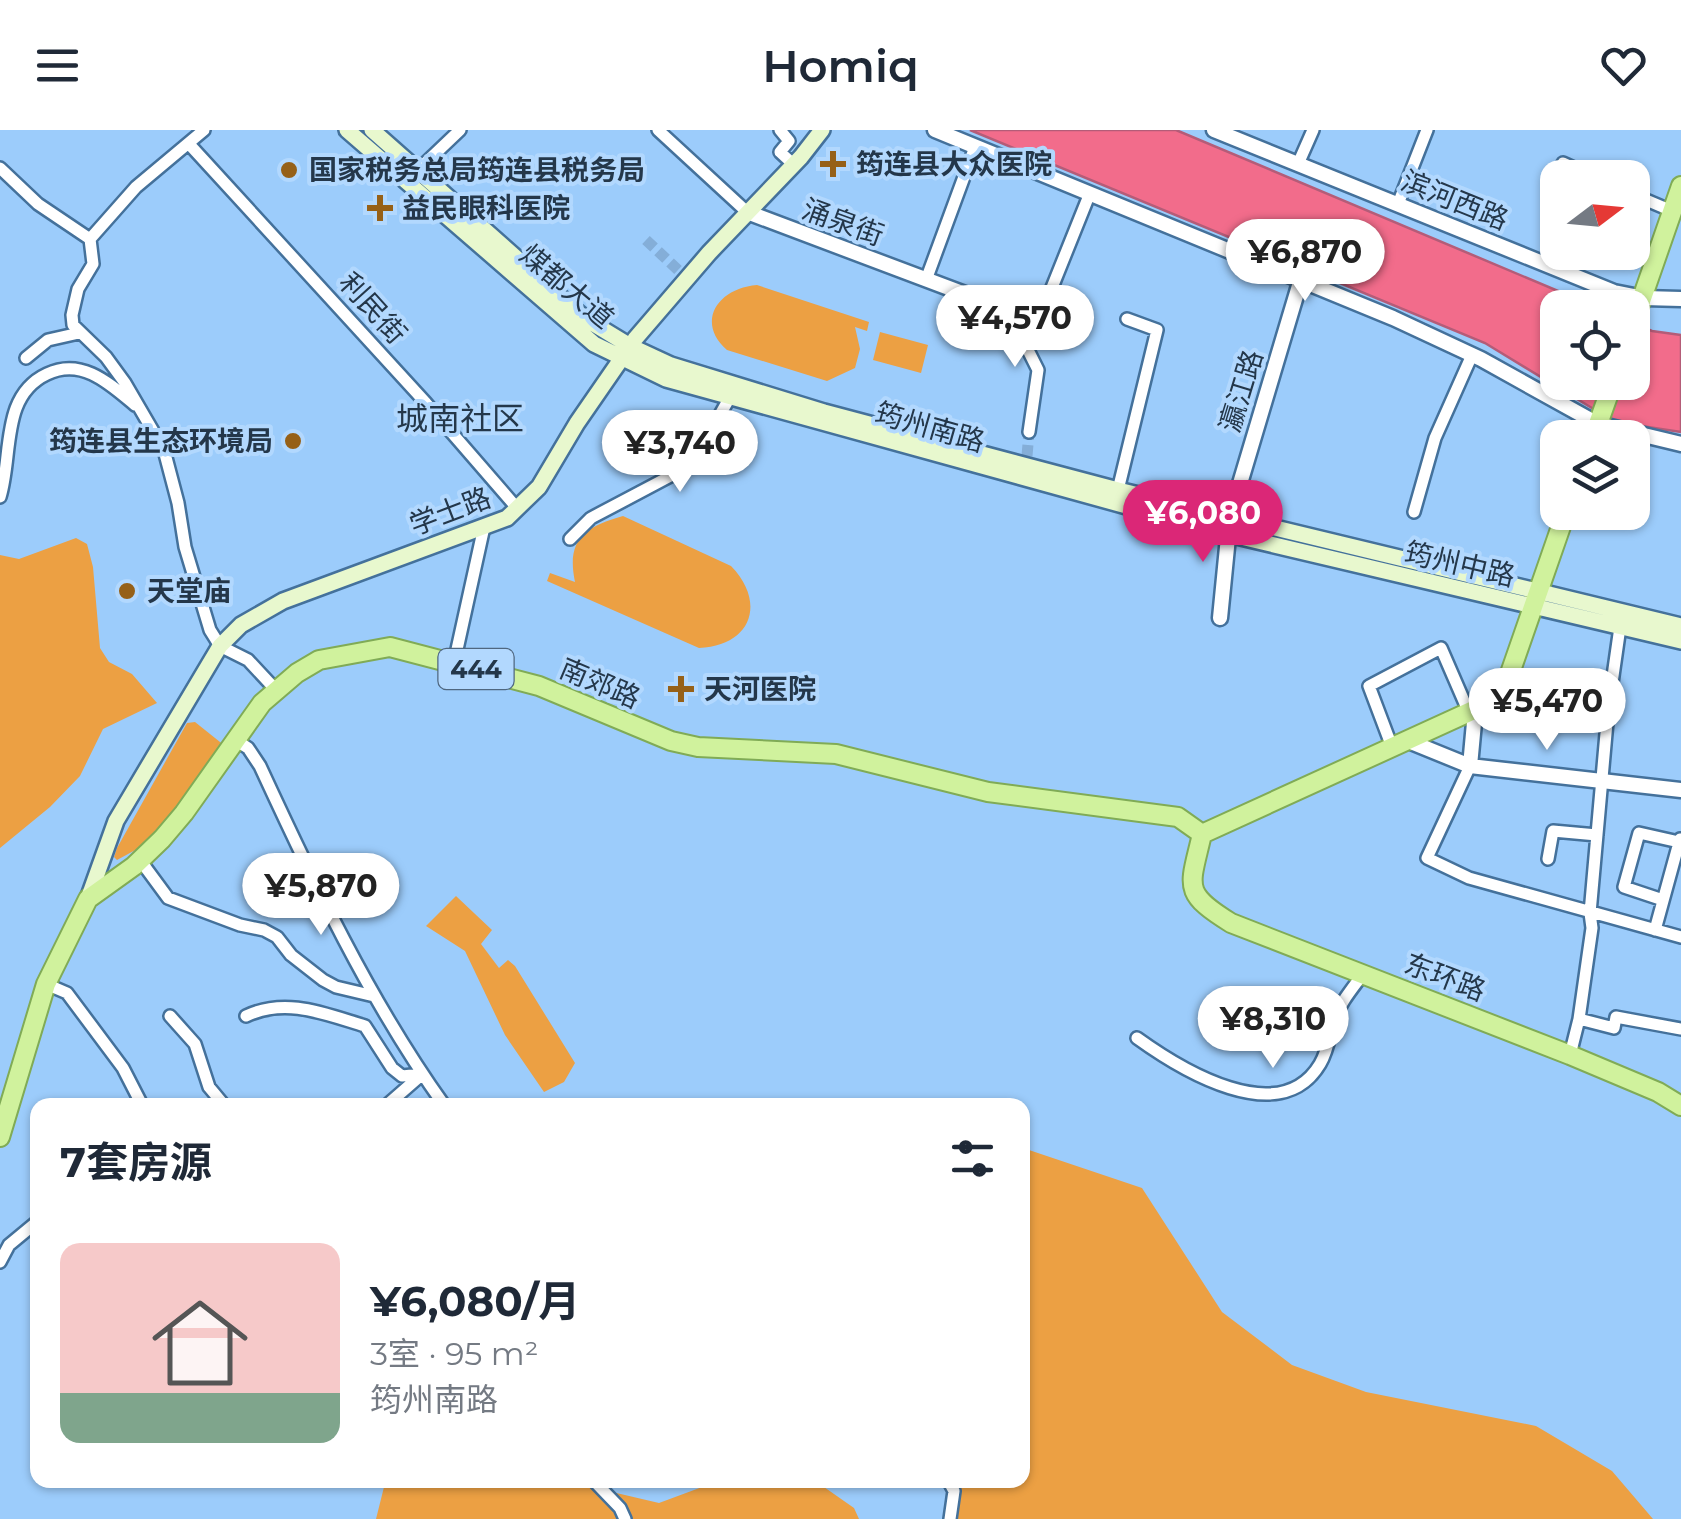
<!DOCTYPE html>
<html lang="zh">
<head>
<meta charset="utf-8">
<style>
	:root { --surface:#fff; --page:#f2f2f3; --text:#1f2937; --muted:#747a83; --line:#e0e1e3; --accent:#db2777 }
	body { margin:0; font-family:Montserrat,"Noto Sans SC",sans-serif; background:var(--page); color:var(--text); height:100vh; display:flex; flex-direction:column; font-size:38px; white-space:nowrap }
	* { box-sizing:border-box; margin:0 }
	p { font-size:32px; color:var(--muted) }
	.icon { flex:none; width:55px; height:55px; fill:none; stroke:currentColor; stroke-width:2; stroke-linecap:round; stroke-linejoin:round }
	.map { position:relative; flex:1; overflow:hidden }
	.sheet { position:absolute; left:30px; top:968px; width:1000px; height:390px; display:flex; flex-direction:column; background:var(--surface); border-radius:20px; box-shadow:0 2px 8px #0004 }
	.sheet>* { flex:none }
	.needle { width:65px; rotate:74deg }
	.buttons { position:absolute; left:1540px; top:30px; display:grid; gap:20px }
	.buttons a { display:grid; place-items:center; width:110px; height:110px; border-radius:20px; background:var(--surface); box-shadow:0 2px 8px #0004; font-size:50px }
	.price { position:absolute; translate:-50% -85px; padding:0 22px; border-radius:35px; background:#fff; color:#222; font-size:32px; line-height:65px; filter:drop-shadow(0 2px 5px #0008) }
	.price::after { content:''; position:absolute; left:50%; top:60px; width:30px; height:22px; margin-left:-15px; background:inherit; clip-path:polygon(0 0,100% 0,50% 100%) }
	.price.selected { background:var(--accent); color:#fff }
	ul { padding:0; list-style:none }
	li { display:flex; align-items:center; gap:30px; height:250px; padding:0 30px }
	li+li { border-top:2px solid var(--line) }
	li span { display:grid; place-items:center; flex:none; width:280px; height:200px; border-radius:20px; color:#555 }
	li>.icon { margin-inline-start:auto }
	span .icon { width:120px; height:120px; fill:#fffc; stroke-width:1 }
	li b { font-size:42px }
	h2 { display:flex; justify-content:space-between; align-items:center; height:120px; padding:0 30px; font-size:42px }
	header { display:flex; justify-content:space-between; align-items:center; height:130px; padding:0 30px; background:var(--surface); font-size:45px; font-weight:600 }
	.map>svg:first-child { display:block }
</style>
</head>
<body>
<header><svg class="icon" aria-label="menu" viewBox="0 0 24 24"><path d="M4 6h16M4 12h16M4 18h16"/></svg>Homiq<svg class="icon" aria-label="heart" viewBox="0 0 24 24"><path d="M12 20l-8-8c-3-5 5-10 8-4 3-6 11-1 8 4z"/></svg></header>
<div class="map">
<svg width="1681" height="1389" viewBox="0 0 1681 1389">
	<rect width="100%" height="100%" fill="#9cccfb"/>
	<path fill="#eca043" d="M757 155 869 192 867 201 855 197 860 219 855 238 827 251 727 220C695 192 718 158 757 155Z
		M880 202 928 215 921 243 873 230Z
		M623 386 731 436C767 473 751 516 699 518L547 451 550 443 575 452C566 409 585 397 623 386Z
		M76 408 87 414 93 437 100 518 109 532 132 544 157 573 103 599 80 646 50 677 0 718V425L19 429Z
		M195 592 225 616 152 711 117 730 114 727 117 718 187 593Z
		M456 766 492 800 481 814 499 838 508 830 515 836 575 933 564 952 544 962 505 905 465 821 426 796Z
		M1023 1018 1142 1058 1222 1182 1292 1235 1366 1262 1536 1296 1612 1341 1653 1389H948L956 1350H1022Z
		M398 1350H561L659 1373 721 1350H814L854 1378 859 1389H376L384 1357Z"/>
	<path fill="#f26c8b" stroke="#b45c78" stroke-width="2.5" d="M970 0H1176L1596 177 1558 178V252H1632L1633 193 1652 201 1681 205V302L1615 292 1485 213Z"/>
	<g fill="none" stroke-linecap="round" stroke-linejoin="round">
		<path stroke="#84aed8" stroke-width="11" stroke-dasharray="11 5.5" stroke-linecap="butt" d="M646 110 678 140
			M1567 134 1572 122
			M1027 326 1029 302"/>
		<g stroke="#44719b" stroke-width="16">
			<path id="minor" d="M658 0 747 82
				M780 0 789 11 780 22 793 34
				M189 14 426 273 517 378
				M1563 33 1596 48
				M1298 34 1313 0
				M0 38 38 74 90 109
				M418 40 460 0
				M1632 64 1672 81
				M1398 74 1427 0
				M90 109 93 134 78 159 72 185 73 195 106 227 125 253 164 320 178 373 185 417 210 500 220 516 248 530 276 560
				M90 109 136 57 204 0
				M926 150 975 17
				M26 228 48 210 79 203
				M1029 302 1038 240 1026 216 1034 190 1043 180 1090 63
				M1118 360 1157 200 1127 189
				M0 367C13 325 0 266 47 244 82 227 110 254 135 275
				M1414 382 1435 308 1472 225
				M570 409 591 388 678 342 703 315 730 267
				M454 533 484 397
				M234 609 248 618 260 636C314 753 369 870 444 975
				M1392 617 1369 556 1441 518 1467 578 1474 582
				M1470 636 1427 728 1469 748 1681 807
				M1548 729 1553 701 1597 705
				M140 730 168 768 240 795 264 800 277 807 291 825 323 850 336 857 374 866
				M1663 770 1624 757 1639 703 1679 712
				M1655 800 1680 709
				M46 854 67 863 123 938 142 975
				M170 886 195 914 209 957 224 975
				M246 886C286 867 325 884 365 896L392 938 402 946 422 944
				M1579 889 1614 898 1616 887 1681 899
				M1137 908C1180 939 1280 1001 1320 934 1328 921 1330 904 1334 890 1340 873 1352 859 1363 844
				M1570 925 1579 889 1592 798 1590 783 1608 581 1620 497
				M387 975 419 947
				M0 1132 9 1115 38 1091
				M593 1350 620 1378 625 1389
				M948 1350 954 1361 950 1389"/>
		</g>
		<g stroke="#44719b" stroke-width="19">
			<path id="tertiary" d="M935 0 1393 188 1481 229 1598 294 1681 314
				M1214 0 1614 162 1644 168 1681 169
				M747 82 1034 190
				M1220 488 1230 387 1301 149
				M1406 610 1470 636 1681 660
				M1470 636 1475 582"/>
		</g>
		<g stroke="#44719b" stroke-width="20">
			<path id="secondary" d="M347 0 594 214 666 249 1228 404 1681 511
				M372 0 584 188 630 216 671 235 824 282 1118 360 1681 496
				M88 769 116 691 220 516 241 495 283 471 507 388 539 357 577 293 635 209 709 123 801 27 822 0"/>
		</g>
		<g stroke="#80ab56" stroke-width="22">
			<path id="primary" d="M1632 197 1681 56
				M1593 308 1613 252
				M1202 704C1190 757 1181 762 1231 793L1570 925 1658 962 1681 976
				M1202 704 1489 573 1508 549 1566 382
				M0 1007 46 854 88 769 134 736 162 709 184 683 262 573 297 543 319 530 390 517 539 556 671 611 698 617 836 624 988 662 1178 687 1202 704"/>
		</g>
		<use href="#minor" stroke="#fff" stroke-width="11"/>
		<use href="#tertiary" stroke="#fff" stroke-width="14"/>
		<use href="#secondary" stroke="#e8f8ce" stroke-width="15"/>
		<use href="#primary" stroke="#d0f29d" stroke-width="18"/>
	</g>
	<g fill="#966017" stroke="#b2d8fe" stroke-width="4">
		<path d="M828 19h10v10h10v10h-10v10h-10v-10h-10v-10h10z"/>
		<circle cx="289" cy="40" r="10"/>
		<path d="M375 63h10v10h10v10h-10v10h-10v-10h-10v-10h10z"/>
		<circle cx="293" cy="311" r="10"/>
		<circle cx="127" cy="461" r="10"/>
		<path d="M676 544h10v10h10v10h-10v10h-10v-10h-10v-10h10z"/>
	</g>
	<g text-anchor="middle" stroke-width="8" stroke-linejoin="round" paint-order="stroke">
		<rect fill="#b2d8fe" stroke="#4f6780" stroke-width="2.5" x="438.5" y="519" width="75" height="40" rx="8"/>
		<g font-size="25" font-weight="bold" fill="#24374a">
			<text x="476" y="548">444</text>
		</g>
		<g font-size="28" font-weight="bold" fill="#24374a" stroke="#b2d8fe" text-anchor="start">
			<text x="856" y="44">筠连县大众医院</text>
			<text x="309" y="50">国家税务总局筠连县税务局</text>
			<text x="402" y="88">益民眼科医院</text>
			<text x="273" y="321" text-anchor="end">筠连县生态环境局</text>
			<text x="147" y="471">天堂庙</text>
			<text x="704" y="569">天河医院</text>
		</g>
		<g font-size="28" fill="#24374a" stroke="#b2d8fe">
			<text transform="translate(1455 70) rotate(22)" y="10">滨河西路</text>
			<text transform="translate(843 92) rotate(20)" y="10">涌泉街</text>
			<text transform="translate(567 156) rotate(40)" y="10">煤都大道</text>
			<text transform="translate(373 178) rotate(48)" y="10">利民街</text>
			<text transform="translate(1241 261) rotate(-73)" y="10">瀛江路</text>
			<text transform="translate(930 297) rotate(16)" y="10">筠州南路</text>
			<text transform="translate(450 381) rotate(-21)" y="10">学士路</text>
			<text transform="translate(1460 434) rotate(13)" y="10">筠州中路</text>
			<text transform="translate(600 553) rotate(23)" y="10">南郊路</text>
			<text transform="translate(1445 847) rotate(21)" y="10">东环路</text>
		</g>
		<g font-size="32" fill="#24374a" stroke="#b2d8fe">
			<text x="460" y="300">城南社区</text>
		</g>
	</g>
</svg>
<div class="buttons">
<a><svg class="needle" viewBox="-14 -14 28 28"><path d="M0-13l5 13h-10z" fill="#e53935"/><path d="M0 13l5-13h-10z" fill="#747a83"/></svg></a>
<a><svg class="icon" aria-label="locate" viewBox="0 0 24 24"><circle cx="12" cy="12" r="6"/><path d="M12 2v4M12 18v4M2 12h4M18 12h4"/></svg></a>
<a><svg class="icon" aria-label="layers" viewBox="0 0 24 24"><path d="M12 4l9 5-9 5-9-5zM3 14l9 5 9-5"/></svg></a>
</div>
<b class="price" style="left:1305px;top:174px">¥6,870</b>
<b class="price" style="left:1015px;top:240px">¥4,570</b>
<b class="price" style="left:680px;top:365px">¥3,740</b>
<b class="price selected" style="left:1203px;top:435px">¥6,080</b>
<b class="price" style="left:1547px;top:623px">¥5,470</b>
<b class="price" style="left:321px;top:808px">¥5,870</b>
<b class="price" style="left:1273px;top:941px">¥8,310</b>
<section class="sheet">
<h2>7套房源<svg class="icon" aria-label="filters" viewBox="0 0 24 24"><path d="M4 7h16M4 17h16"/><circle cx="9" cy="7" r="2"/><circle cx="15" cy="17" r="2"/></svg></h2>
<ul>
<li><span style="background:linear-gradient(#f6c9c9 75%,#7fa58c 0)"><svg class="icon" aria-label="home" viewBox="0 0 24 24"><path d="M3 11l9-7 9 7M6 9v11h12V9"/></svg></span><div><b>¥6,080/月</b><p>3室 · 95 m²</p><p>筠州南路</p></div></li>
</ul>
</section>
</div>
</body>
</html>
